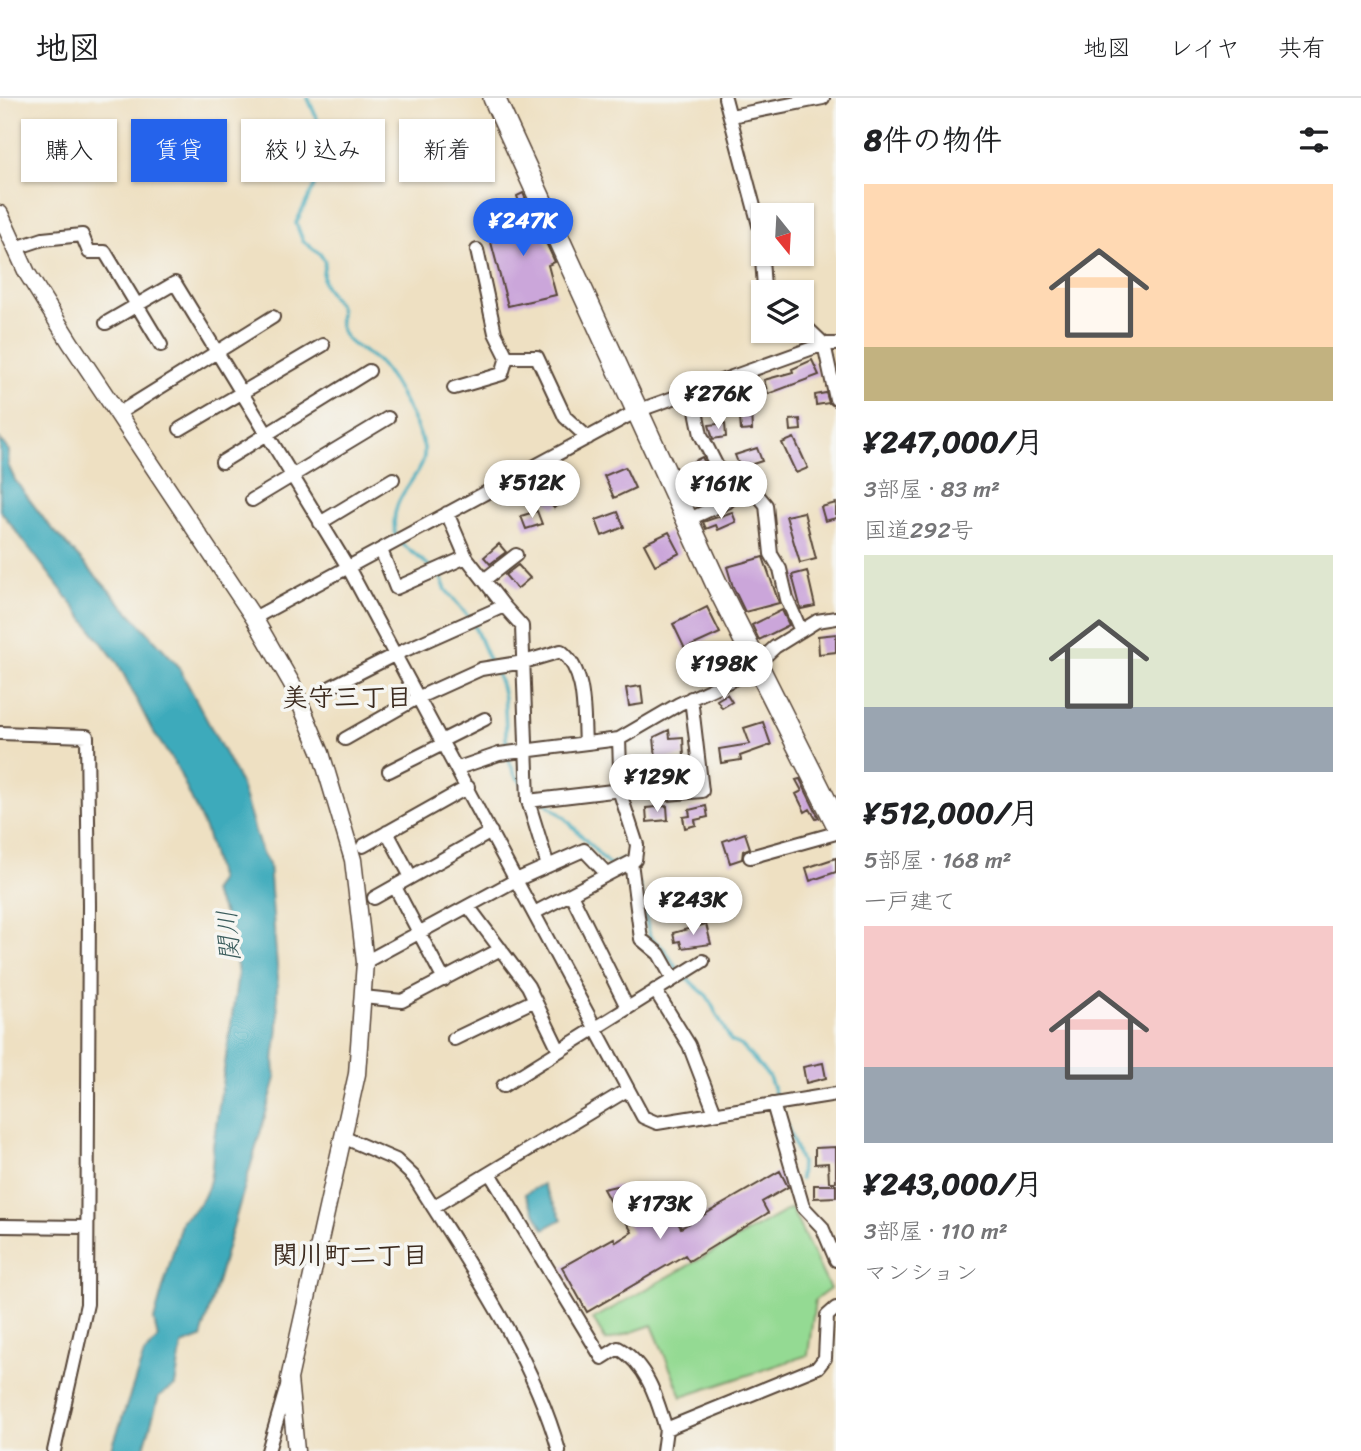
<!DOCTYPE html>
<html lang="ja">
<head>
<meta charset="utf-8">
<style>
	:root { --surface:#fff; --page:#f2f2f2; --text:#202124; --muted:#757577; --line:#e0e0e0; --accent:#2563eb }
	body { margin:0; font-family:Sriracha,"Klee One",sans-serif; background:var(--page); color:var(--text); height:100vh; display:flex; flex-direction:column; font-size:26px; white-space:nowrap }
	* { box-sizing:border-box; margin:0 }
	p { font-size:23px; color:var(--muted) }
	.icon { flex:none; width:38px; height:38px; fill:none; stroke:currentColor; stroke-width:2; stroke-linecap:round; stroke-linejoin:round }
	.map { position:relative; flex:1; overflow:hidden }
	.drawer { display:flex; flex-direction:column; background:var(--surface); width:525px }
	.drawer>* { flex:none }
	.top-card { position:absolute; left:21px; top:21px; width:665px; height:63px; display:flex; gap:14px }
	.needle { width:46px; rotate:162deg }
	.controls { position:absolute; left:751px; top:105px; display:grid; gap:14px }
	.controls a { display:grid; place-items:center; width:63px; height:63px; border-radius:0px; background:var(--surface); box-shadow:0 2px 5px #0004; font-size:35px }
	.price { position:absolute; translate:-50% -60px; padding:0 16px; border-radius:24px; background:#fff; color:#222; font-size:23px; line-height:46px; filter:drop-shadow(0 2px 4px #0008) }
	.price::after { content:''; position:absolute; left:50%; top:42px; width:21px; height:16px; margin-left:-10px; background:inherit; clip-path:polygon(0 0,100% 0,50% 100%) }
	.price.active { background:var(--accent); color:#fff }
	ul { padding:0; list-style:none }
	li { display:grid; align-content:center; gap:14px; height:371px; padding:0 28px }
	li span { display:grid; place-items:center; height:217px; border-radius:0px; color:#555 }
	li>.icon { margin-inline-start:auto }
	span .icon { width:126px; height:126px; fill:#fffc; stroke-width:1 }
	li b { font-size:30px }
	h2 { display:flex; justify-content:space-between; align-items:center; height:84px; padding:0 28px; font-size:30px }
	.pill { padding:0 24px; border-radius:0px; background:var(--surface); box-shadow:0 2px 5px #0004; font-size:24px; line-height:63px }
	.pill.active { background:var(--accent); color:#fff }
	header { display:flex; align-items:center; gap:42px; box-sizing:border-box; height:98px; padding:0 35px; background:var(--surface); border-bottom:2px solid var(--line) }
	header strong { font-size:33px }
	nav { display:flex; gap:38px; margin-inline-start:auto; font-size:24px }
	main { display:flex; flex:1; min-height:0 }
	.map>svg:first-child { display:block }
</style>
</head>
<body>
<header>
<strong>地図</strong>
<nav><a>地図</a><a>レイヤ</a><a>共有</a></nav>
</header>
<main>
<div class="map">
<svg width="836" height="1353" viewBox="0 0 836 1353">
	<rect width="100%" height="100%" fill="#f6f6f2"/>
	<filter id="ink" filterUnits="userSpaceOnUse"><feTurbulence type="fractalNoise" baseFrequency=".0143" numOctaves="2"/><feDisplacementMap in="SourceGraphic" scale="14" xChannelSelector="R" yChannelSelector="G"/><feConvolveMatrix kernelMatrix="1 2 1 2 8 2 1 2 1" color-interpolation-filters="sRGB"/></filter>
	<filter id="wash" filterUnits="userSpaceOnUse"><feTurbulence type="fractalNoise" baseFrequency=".00686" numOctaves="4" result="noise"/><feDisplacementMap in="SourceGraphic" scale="28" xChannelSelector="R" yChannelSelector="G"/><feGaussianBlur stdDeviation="1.57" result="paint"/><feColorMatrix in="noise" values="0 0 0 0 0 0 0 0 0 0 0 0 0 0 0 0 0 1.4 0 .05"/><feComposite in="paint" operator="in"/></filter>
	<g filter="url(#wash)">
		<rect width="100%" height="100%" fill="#eee0c2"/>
		<path fill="#94da93" stroke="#688258" stroke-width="2" d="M791 1110 830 1191 815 1202 808 1257 682 1299 652 1227 606 1243 593 1221Z"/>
		<path fill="#3caabb" stroke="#3c6a6c" stroke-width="2" d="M0 341 9 353 8 367 15 382 47 425 177 566 240 684 261 753 269 766 278 881C275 897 279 910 278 925 278 945 271 960 276 980L201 1240 182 1247 175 1288 159 1298 143 1353H111L144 1256 158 1241 154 1222 182 1122C209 1104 213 1080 213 1048L238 877 232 830 212 794 219 782 206 733 177 669 152 632 119 567 0 412Z
			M543 1086 562 1121 544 1131 525 1096Z"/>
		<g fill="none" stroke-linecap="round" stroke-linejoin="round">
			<path stroke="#3caabb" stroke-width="3.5" d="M308 0 331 54 296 125 303 143 320 156 325 164C319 188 327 191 340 209 340 218 338 227 343 235 349 248 370 255 380 266 395 283 416 324 423 346 433 376 384 393 396 439
				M401 445 433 471
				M439 475 446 492 472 523 490 565
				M494 571C509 595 504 625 507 652
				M508 660 515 677 523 686
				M545 704 564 719 609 767 624 762
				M639 786 650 839 664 851 679 874
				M685 879 707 898 731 943 742 948 769 979 801 1065 800 1081"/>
		</g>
		<g id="blocks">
			<path fill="#cba6da" d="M523 95 555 164 548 167 556 197 508 208 488 133 514 126 512 117 518 116 515 110 520 107 517 98Z
				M812 262 819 277 768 296 764 282 793 274 792 271Z
				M722 294 723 304 706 306V298Z
				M750 294 752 332 741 333 738 295Z
				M826 295 829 305 816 307 815 297Z
				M800 321 801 332 791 333 790 322Z
				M725 325 726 339 713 341 709 327Z
				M794 340 808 370 796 375 782 345Z
				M757 350 762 363 740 370 735 357Z
				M702 359 722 397 697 408 695 403 704 400 690 365Z
				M625 369 635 390 614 400 604 378Z
				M558 381 571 395 554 410 542 396Z
				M836 405V420L825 423 821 409Z
				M537 413 542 426 526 431 521 418Z
				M618 414 624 429 602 438 596 422Z
				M732 414 736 424 718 432 716 427 706 431 703 424Z
				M804 414 816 461 800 465 786 418Z
				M669 434 680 455 655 467 644 446Z
				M499 446 506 454 490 466 484 459Z
				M763 459 779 505 745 514 733 489 727 469Z
				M518 467 530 480 517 491 505 477Z
				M807 473 815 508 801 511 792 477Z
				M707 509 720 535 685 551 673 526Z
				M782 512 789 527 759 542 752 527Z
				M836 536V554L819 556 818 538Z
				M641 588 643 606 629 608 626 590Z
				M727 596 732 604 722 610 717 602Z
				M763 624 771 647 740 658 741 662 721 665 719 651 750 646 744 630Z
				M669 632 670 640 683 639 684 658 656 661 654 639Z
				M690 665 692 684 682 685 680 667Z
				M656 679 661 689 643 697 639 687Z
				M800 681 819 720 816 721 810 711 805 714 796 696 802 693 796 682Z
				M667 708 668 722 647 724 646 710Z
				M706 708 708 719 695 722 696 727 685 730 683 719 690 718 689 712Z
				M745 735 750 750 743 753 742 761 730 765 723 743Z
				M836 760V774L810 783 806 770Z
				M706 826 711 846 682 850 680 843 675 844 673 835Z
				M823 965 826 980 806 985 803 969Z
				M836 1049V1084H829L828 1065 815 1066V1050Z
				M780 1073 788 1089 762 1104 768 1115 689 1163 685 1157 587 1214 562 1169 614 1140 616 1144 632 1134 622 1117 618 1119 603 1091 616 1088 629 1092 646 1116 678 1125 681 1130Z
				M814 1087H836V1099L814 1100Z"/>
		</g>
	</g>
	<g filter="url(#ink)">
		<use href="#blocks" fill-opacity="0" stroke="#564537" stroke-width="2"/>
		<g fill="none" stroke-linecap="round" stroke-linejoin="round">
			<g stroke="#564537" stroke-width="16">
				<path id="minor" d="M725 0 760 131 764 190 768 194
					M731 18 823 0
					M16 150 43 141 82 137 89 154H105L161 247
					M477 152 495 235 507 259H537L565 319 588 340
					M106 225 175 185 349 471 643 1019 657 1025 836 996
					M802 225 824 246 836 301
					M454 290 502 276 507 259
					M692 293 701 337 730 394 756 395 766 407 771 456 780 471 787 501 801 533
					M119 315 273 219
					M180 331 323 247
					M222 364 369 273
					M252 402 388 320
					M447 415 466 459 504 508
					M687 422 727 404 737 394
					M320 425 393 381
					M381 452 396 490 466 459
					M484 482 516 457
					M254 520 637 313 824 246H836
					M331 589 394 557 504 508 522 528 528 703
					M0 635 87 638 89 807 87 1206 54 1353
					M345 641 417 600 481 571 524 564 561 553C587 574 583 614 585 645
					M441 643 485 621
					M458 670 499 656 619 641 679 606 747 575 775 549 817 523 836 520
					M389 673 443 646
					M667 696 702 693 691 600
					M387 734 411 779
					M363 748 468 689
					M750 759 836 735
					M631 764 641 841 659 856 673 881
					M548 768 528 703 621 692
					M395 789 444 882
					M571 796 627 909
					M374 800 491 734
					M468 808 528 888 559 952
					M534 815 635 762 637 747 621 698 619 641
					M365 864 516 782 584 752 607 776
					M655 892 689 947 715 1015
					M363 899 402 903 501 851
					M454 941 535 902
					M503 988 703 863
					M773 1006 803 1109 822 1129 836 1162
					M345 1040 396 1062 414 1079C468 1165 531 1254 559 1353
					M491 1077 602 1260 618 1250C647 1266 657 1301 666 1331L818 1269 825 1260 827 1218 836 1210
					M433 1109 627 992
					M0 1128 87 1129
					M268 1353 287 1288
					M663 1353 666 1331"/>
			</g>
			<g stroke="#564537" stroke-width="19">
				<path id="tertiary" d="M0 116 27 175 70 244 254 520 292 586 321 655 353 762 365 864 357 976 289 1281 296 1353"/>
			</g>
			<g stroke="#564537" stroke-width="24">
				<path id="trunk" d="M494 0 717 487 836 724"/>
			</g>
			<use href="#minor" stroke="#fff" stroke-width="12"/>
			<use href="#tertiary" stroke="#fff" stroke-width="16"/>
			<use href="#trunk" stroke="#fff" stroke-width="21"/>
		</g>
	</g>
	<g text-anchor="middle" stroke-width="7" stroke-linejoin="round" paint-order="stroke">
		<g font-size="26" font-weight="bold" fill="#3b2a1e" stroke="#f6f6f2">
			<text x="347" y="608">美守三丁目</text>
			<text x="350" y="1166">関川町二丁目</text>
		</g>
		<g font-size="26" font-style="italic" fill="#3b5d5d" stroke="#f6f6f2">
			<text transform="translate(228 838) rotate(-94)" y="9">関川</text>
		</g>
	</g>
</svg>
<div class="controls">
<a><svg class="needle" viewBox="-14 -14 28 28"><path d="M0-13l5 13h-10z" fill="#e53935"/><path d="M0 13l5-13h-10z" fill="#757577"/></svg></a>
<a><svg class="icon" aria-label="layers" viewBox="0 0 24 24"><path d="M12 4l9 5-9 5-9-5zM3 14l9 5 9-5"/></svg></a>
</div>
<b class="price active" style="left:523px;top:160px">¥247K</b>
<b class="price" style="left:718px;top:333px">¥276K</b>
<b class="price" style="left:532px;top:422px">¥512K</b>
<b class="price" style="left:721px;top:423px">¥161K</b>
<b class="price" style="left:724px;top:603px">¥198K</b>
<b class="price" style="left:657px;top:716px">¥129K</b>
<b class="price" style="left:693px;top:839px">¥243K</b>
<b class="price" style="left:660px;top:1143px">¥173K</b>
<div class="top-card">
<a class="pill">購入</a>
<a class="pill active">賃貸</a>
<a class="pill">絞り込み</a>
<a class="pill">新着</a>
</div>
</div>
<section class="drawer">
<h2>8件の物件<svg class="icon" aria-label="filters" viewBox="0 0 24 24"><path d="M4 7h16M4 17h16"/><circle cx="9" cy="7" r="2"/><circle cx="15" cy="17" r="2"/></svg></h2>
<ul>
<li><span style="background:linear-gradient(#ffd9b3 75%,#c2b280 0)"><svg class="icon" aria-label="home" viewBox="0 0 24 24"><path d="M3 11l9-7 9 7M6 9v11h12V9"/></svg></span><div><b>¥247,000/月</b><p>3部屋 · 83 m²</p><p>国道292号</p></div></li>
<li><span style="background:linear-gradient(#dfe7d0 70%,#9aa5b1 0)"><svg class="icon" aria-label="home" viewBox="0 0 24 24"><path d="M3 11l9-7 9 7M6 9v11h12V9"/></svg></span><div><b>¥512,000/月</b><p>5部屋 · 168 m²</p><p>一戸建て</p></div></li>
<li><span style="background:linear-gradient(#f6c9c9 65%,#9aa5b1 0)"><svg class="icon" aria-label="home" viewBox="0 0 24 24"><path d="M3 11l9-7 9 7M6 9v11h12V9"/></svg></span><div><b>¥243,000/月</b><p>3部屋 · 110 m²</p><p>マンション</p></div></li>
</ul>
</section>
</main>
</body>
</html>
